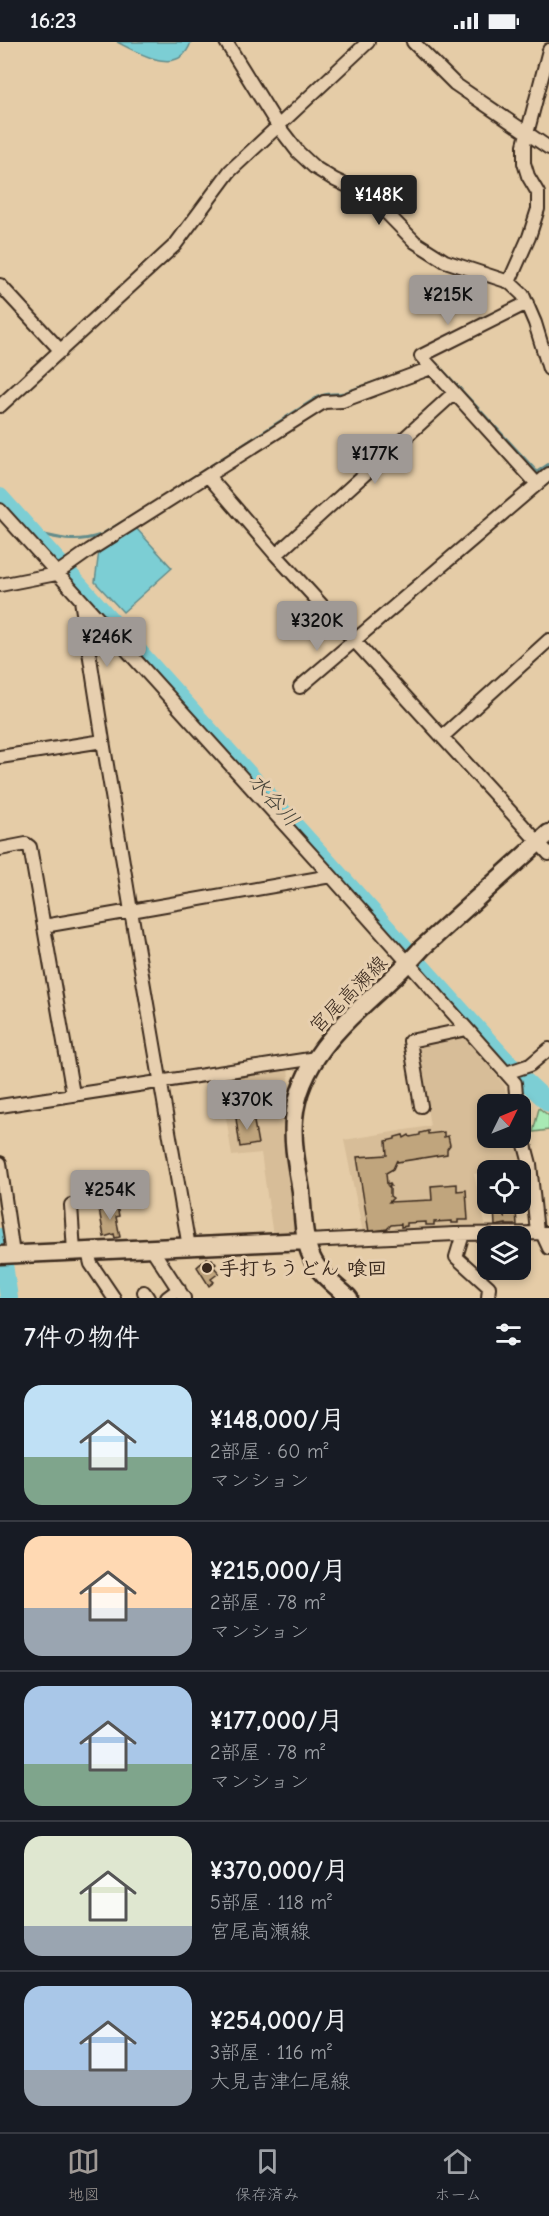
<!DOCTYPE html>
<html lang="ja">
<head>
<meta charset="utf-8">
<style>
	:root { --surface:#171b24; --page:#20242c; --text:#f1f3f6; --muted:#9ea1a6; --line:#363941; --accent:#9f9995 }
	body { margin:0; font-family:"Comic Neue","Klee One",sans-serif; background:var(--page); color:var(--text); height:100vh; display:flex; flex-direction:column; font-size:22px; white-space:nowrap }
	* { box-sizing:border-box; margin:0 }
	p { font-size:20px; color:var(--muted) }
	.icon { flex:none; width:33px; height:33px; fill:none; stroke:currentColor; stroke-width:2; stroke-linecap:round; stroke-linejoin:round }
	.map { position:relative; height:1256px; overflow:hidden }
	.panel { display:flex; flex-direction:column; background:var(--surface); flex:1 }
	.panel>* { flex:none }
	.needle { width:39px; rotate:47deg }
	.fabs { position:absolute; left:477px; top:1052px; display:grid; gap:12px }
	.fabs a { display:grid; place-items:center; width:54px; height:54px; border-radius:12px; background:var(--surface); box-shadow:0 3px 9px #0003; font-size:30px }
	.price { position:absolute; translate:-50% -51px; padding:0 14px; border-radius:6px; background:var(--accent); color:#111; font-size:20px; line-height:39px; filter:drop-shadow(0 2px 3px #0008) }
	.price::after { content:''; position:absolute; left:50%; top:36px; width:18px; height:14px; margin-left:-9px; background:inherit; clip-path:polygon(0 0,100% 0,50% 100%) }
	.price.selected { background:#222; color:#fff }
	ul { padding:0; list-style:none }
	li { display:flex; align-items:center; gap:18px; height:150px; padding:0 24px }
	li+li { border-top:2px solid var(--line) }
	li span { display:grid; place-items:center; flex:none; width:168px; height:120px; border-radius:18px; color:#555 }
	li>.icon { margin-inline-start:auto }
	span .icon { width:72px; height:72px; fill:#fffc; stroke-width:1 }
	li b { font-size:26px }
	h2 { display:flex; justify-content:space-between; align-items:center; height:72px; padding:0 24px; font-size:26px }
	.status { display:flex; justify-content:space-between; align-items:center; height:42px; padding:0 30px; background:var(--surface); direction:ltr }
	.status svg { height:16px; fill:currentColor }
	.dock { display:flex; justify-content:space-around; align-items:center; height:84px; border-top:2px solid var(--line); background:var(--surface); font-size:16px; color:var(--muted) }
	.dock a { display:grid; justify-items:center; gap:3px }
	.dock .selected { color:var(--accent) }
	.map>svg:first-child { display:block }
</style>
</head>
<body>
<div class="status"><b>16:23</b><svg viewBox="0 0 49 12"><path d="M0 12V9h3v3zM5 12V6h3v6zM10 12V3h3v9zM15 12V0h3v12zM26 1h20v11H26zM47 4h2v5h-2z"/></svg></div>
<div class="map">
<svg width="549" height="1256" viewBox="0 0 549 1256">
	<rect width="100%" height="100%" fill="#e5cca7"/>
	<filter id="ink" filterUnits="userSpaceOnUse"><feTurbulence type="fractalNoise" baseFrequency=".0167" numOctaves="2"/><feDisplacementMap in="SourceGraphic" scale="12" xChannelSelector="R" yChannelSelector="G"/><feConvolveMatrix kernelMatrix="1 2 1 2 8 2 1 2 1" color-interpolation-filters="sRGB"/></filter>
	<g filter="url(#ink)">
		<path fill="#d7bd98" d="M465 993 504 1043 509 1062H488V1095H518L523 1123 474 1132 486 1186 363 1191 344 1098 430 1084 416 1000Z
			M288 1023 290 1053 286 1077 285 1102 297 1182 291 1194H273L261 1111 232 1114 220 1036Z"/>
		<path fill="#a8eab4" stroke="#728a69" stroke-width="1.5" d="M539 1066 549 1074V1088L533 1090Z"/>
		<path fill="#7cced4" stroke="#628c8b" stroke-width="1.5" d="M117 0H191C179 36 139 11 117 0Z
			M136 486 172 526 123 570 95 540 99 509Z"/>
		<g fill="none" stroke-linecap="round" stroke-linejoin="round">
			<path stroke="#628c8b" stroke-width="3" d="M436 321 537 430 549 422
				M178 445 318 355C326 351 334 353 344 351L412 327
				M32 490C60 496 72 502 101 493L165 454"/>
			<path stroke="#7cced4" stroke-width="18" d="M0 455 481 991 522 1036 549 1061
				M0 1195 9 1256"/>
		</g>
		<path fill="#c0a57d" stroke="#3b2a1e" stroke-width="1.5" d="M250 1072V1074H253L258 1102 240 1105 236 1076Z
			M428 1089V1092L444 1090V1095L448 1094 450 1103 447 1107V1112L397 1120V1118L393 1127 386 1131 387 1142 390 1141 391 1144H388L390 1146V1154L393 1156 389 1160 432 1158 431 1144 457 1142V1149L466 1148 468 1178H458V1181H452V1179L434 1180V1183H426V1180L407 1181V1184L401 1185V1182L391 1183 387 1187 369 1190 357 1115 387 1113 386 1099 395 1097V1095L403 1093 404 1096 409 1093 410 1095 420 1093V1091Z
			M117 1164 119 1174 116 1175 120 1195 115 1196 114 1192 104 1195 99 1167Z
			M494 1165H504V1176L505 1169 516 1168 517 1183H506V1182L495 1184Z
			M207 1216 209 1219 212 1217 216 1222 213 1224 219 1231 211 1237 214 1240 209 1244 197 1225Z"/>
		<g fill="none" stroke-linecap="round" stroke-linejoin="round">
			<g stroke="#3b2a1e" stroke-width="16">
				<path id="street" d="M226 0 278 84 298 110 314 125 335 138 371 155 415 200 445 219 509 240 523 253 535 281 549 327
					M413 0 455 42 549 106
					M509 240 529 195 538 167V151L528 134 524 121V103L549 8
					M0 243 61 309
					M527 261 421 314 537 442
					M0 364 175 203 230 129 368 0
					M208 434 276 513 549 812
					M0 468 331 834 515 1041 517 1062
					M276 513 454 351
					M0 543 56 532 90 508 324 360 342 359 431 326
					M81 558 103 699
					M300 645 549 432
					M442 695 549 598
					M0 715 103 699 131 869 331 834
					M0 807 26 802 30 805 73 1052
					M44 884 131 869 189 1205
					M506 1031 530 1023 549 1007
					M0 1064 316 1016
					M421 1064 410 999 467 987
					M520 1084 530 1122 537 1190
					M0 1121 13 1212
					M71 1163 74 1210
					M542 1191 549 1206
					M463 1192 456 1215 489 1245 488 1256
					M307 1199 455 1192 549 1191
					M152 1207 184 1256
					M88 1210 91 1222 114 1256
					M144 1250 148 1256
					M167 1256 179 1247"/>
			</g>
			<g stroke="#3b2a1e" stroke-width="21">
				<path id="secondary" d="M0 1213 307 1199
					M349 1256C337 1245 319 1232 312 1216 303 1197 303 1171 301 1149 297 1125 292 1101 294 1077 301 1000 376 959 422 906L549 791"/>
			</g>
			<use href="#street" stroke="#e7cfaf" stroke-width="12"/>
			<use href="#secondary" stroke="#e7cfaf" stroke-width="16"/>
		</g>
	</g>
	<circle fill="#3b2a1e" stroke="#e7cfaf" stroke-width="2" cx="207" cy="1226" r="6"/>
	<g text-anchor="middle" stroke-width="6" stroke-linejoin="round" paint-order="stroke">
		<g font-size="20" fill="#3b2a1e" stroke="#e7cfaf">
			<text transform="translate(348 952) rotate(-45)" y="7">宮尾高瀬線</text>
		</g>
		<g font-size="20" font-weight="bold" fill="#3b2a1e" stroke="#e7cfaf" text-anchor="start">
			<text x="219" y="1233">手打ちうどん 喰回</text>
		</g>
		<g font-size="21" font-style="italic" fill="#454339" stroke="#e7cfaf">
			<text transform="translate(274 758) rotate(48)" y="7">水谷川</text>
		</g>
	</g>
</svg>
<div class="fabs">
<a><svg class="needle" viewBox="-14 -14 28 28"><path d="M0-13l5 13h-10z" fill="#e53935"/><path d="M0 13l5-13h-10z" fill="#9ea1a6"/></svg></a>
<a><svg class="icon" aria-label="locate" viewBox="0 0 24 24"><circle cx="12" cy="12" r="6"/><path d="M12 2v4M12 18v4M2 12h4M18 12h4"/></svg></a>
<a><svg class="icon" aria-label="layers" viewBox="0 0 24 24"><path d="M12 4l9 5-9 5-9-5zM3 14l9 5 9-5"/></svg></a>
</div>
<b class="price selected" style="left:379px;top:184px">¥148K</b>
<b class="price" style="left:448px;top:284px">¥215K</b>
<b class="price" style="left:375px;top:443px">¥177K</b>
<b class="price" style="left:317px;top:610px">¥320K</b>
<b class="price" style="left:107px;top:626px">¥246K</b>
<b class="price" style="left:247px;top:1089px">¥370K</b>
<b class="price" style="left:110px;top:1179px">¥254K</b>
</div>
<section class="panel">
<h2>7件の物件<svg class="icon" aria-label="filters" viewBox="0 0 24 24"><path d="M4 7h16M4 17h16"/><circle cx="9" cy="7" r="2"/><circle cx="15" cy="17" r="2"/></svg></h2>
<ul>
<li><span style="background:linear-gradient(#bfe0f5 60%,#7fa58c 0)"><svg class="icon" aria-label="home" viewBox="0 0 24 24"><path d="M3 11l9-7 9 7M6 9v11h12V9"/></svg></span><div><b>¥148,000/月</b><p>2部屋 · 60 m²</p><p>マンション</p></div></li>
<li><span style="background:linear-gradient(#ffd9b3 60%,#9aa5b1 0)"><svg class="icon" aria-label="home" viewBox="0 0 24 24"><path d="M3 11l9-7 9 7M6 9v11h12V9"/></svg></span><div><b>¥215,000/月</b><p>2部屋 · 78 m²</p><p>マンション</p></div></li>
<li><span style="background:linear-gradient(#a9c7e8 65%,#7fa58c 0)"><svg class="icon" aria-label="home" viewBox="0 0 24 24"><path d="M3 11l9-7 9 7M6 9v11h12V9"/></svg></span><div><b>¥177,000/月</b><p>2部屋 · 78 m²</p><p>マンション</p></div></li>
<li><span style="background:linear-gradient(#dfe7d0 75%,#9aa5b1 0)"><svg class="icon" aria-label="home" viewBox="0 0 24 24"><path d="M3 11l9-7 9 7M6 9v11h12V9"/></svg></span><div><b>¥370,000/月</b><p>5部屋 · 118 m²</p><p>宮尾高瀬線</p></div></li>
<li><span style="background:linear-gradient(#a9c7e8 70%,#9aa5b1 0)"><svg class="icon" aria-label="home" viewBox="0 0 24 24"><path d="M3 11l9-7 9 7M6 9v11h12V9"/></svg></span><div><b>¥254,000/月</b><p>3部屋 · 116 m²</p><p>大見吉津仁尾線</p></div></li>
</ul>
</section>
<nav class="dock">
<a class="selected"><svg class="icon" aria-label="map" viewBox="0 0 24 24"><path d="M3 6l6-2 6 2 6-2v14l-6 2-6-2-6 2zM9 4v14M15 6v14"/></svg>地図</a>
<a><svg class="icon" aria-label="saved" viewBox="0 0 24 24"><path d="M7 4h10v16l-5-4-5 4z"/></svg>保存済み</a>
<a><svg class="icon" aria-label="home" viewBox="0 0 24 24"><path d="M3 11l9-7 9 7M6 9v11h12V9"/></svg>ホーム</a>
</nav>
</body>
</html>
